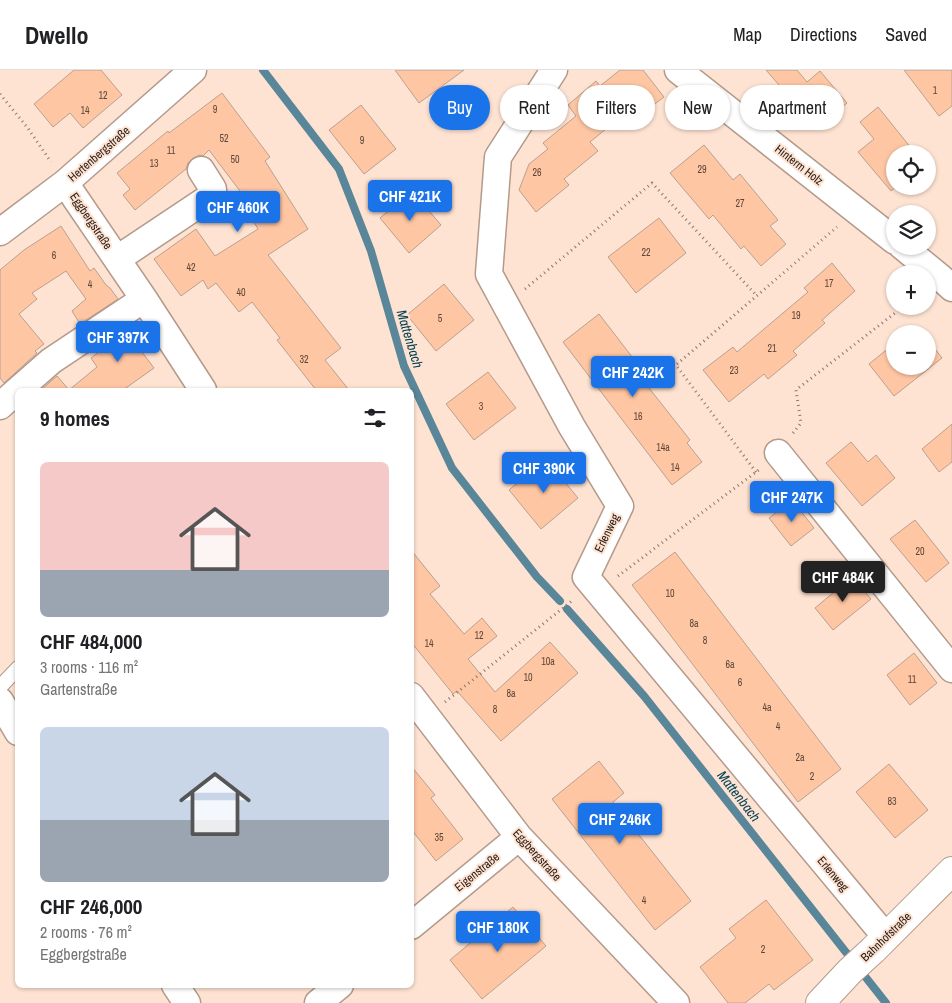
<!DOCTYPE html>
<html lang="en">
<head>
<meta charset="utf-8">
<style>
	:root { --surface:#fff; --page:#f6f6f6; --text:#202124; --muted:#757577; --line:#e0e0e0; --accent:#1a73e8 }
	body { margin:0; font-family:"Archivo Narrow",sans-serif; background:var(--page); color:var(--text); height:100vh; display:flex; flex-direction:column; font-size:19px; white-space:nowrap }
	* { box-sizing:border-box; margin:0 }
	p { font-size:16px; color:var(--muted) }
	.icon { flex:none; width:28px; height:28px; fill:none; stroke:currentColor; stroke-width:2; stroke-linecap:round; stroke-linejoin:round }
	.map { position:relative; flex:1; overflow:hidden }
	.drawer { position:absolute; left:15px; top:318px; width:399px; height:600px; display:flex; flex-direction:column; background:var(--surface); border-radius:8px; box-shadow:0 1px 4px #0004 }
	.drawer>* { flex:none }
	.guide { position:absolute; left:429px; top:15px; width:448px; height:45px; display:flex; gap:10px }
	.buttons { position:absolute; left:886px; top:75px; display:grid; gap:10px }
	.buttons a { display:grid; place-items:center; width:50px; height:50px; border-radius:50%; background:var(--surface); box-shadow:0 1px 4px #0004; font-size:25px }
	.price { position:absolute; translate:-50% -42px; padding:0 11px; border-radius:5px; background:var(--accent); color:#fff; font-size:16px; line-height:32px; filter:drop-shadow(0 1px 2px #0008) }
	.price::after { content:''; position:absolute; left:50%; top:30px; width:15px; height:11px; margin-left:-8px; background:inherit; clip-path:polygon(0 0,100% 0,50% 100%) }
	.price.active { background:#222; color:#fff }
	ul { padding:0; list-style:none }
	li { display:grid; align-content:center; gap:10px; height:265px; padding:0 25px }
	li span { display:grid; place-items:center; height:155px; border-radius:8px; color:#555 }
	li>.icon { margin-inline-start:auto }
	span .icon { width:90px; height:90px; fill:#fffc; stroke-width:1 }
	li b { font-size:21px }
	h2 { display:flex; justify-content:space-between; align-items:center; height:60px; padding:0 25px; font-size:21px }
	.pill { padding:0 18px; border-radius:22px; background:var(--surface); box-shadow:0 1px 4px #0004; font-size:18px; line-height:45px }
	.pill.active { background:var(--accent); color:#fff }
	header { display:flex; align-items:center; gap:30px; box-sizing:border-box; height:70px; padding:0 25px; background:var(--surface); border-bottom:1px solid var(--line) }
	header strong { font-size:24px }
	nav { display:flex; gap:28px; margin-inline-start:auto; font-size:18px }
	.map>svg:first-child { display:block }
</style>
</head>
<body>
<header>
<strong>Dwello</strong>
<nav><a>Map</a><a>Directions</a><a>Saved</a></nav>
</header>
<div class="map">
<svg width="952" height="933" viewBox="0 0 952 933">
	<rect width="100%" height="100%" fill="#fee3d2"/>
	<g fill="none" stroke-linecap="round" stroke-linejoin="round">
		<path stroke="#5a869a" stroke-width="8" d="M263 0 339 99 371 181 404 296 452 398 537 507 560 531
			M567 539 644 626 886 933"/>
	</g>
	<path fill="#ffc6a3" stroke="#baa091" d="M74 0H101L122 25 83 58 70 43 53 57 34 34Z
		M395 0H464L419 33Z
		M620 0H643L664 27 635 49 628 41 590 72 598 81 564 109 569 115 536 142 519 120 529 94 548 79 543 73 576 46 568 35 596 11 600 16Z
		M766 0H797L807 12 820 1 847 33 819 57 807 42 805 45Z
		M904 0H952V36L939 46Z
		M222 23 270 87 265 91 308 159 268 185 341 278 325 290 349 320H316L277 270 280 268 252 232 239 242 216 213 208 219 203 210 181 226 154 189 196 159 215 186 258 159 244 136 249 133 209 80 203 86 200 85 193 88 188 93 186 99 135 140 123 125 130 119 117 103 168 61 169 63Z
		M361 35 396 79 364 104 329 60Z
		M878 37 916 84H895V116H897L891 121 858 82 874 69 860 52Z
		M704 75 733 110 740 104 778 150 770 156 786 174 761 196 744 176 741 179 713 145 709 149 670 103Z
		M412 121 441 155 409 183 380 148Z
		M659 148 686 183 636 223 608 187Z
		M61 156 90 201 94 198 106 215 110 218 118 229 80 254 72 241 86 229 66 201 32 223 37 229 19 244 44 274 35 281 37 283 4 313 0 308V200L24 180Z
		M832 193 855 221 822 250 825 253 793 281 797 285 768 309 764 304 729 332 703 300 733 277 737 282 770 254 808 222 804 218Z
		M444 214 474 250 436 281 407 245Z
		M599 244 653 314 649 318 690 370 687 373 702 392 672 415 563 272Z
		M134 254 147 272 139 278 154 298 123 320H69L97 297 91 288 100 281 97 278Z
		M928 270 942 288 894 326 869 294 895 273V296H928Z
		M488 302 516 338 474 370 446 334Z
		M57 306 69 320H41Z
		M952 354V392L939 402 922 379Z
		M851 372 868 392 876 385 895 408 862 436 826 393Z
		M546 389 578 428 541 459 509 420Z
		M792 430 814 458 791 476 769 448Z
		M915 450 949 493 926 512 890 469Z
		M411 480 440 516 430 524 464 564 482 548 497 566 468 589 495 622 550 572 578 603 501 671 457 621 453 624 411 572Z
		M675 482 841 699 798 732 632 515Z
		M852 507 871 529 833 560 815 538Z
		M914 583 937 613 910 635 887 605Z
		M599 691 624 723 613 732 691 831 655 860 552 729Z
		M889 694 928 740 895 768 856 722Z
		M411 696 435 725 431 728 463 769 436 791 411 759Z
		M766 830 813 890 774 920 769 914 745 933H728L700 897 736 868 729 859Z
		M513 837 546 876 482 929 450 890Z"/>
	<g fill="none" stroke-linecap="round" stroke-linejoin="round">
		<g stroke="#b49a8b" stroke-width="16">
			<path id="service" d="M0 617 18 598"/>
		</g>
		<g stroke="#b49a8b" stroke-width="29">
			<path id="minor" d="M554 0 498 87 489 204 572 357 620 436 586 507 886 867
				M678 0 895 171
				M65 113 144 229 203 320
				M0 162 65 113 193 0
				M902 176 941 208 952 218
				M117 189 213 125V119L201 100
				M18 320 51 291 144 229
				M0 336 18 320
				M778 383 952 599
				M411 626 519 767 676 933
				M0 631 18 662
				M411 856 519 767
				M175 915 187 933
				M318 933 340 915"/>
		</g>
		<g stroke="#b49a8b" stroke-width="30">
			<path id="tertiary" d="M820 933 850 901 873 880 952 801"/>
		</g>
		<path stroke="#8a786d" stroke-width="3" stroke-dasharray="1 4" stroke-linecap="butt" d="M0 24 27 57 51 92
			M525 219 652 113 757 226
			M793 363 801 353 796 320 904 236
			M756 402 676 295 837 157
			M618 506 760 399
			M445 632 573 530"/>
		<use href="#service" stroke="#fff" stroke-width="14"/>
		<use href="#minor" stroke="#fff" stroke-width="26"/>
		<use href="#tertiary" stroke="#fff" stroke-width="28"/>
	</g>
	<g text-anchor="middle" stroke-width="4" stroke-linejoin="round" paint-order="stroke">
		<g font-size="10" fill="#5c4639">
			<text x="935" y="24">1</text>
			<text x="103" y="29">12</text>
			<text x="215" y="43">9</text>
			<text x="85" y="44">14</text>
			<text x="224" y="72">52</text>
			<text x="362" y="74">9</text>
			<text x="171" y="84">11</text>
			<text x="235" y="93">50</text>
			<text x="154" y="97">13</text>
			<text x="702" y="103">29</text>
			<text x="537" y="106">26</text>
			<text x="740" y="137">27</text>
			<text x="646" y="186">22</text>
			<text x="54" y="189">6</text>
			<text x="191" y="201">42</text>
			<text x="829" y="217">17</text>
			<text x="90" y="218">4</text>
			<text x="241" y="226">40</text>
			<text x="796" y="249">19</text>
			<text x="440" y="252">5</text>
			<text x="772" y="282">21</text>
			<text x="304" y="293">32</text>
			<text x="734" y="304">23</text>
			<text x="481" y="340">3</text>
			<text x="638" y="350">16</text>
			<text x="663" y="381">14a</text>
			<text x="675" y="401">14</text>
			<text x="920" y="485">20</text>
			<text x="670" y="527">10</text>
			<text x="694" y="557">8a</text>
			<text x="479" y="569">12</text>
			<text x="705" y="574">8</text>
			<text x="429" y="577">14</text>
			<text x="548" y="595">10a</text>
			<text x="730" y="598">6a</text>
			<text x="528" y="611">10</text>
			<text x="912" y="613">11</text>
			<text x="740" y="616">6</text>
			<text x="511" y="627">8a</text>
			<text x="767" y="641">4a</text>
			<text x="495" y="643">8</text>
			<text x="778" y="660">4</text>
			<text x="800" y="691">2a</text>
			<text x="812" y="710">2</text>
			<text x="892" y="735">83</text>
			<text x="439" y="771">35</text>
			<text x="644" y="834">4</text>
			<text x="763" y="883">2</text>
		</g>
		<g font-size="12" fill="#261c16" stroke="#fee3d2">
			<text transform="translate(99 84) rotate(-41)" y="4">Hertenbergstraße</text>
			<text transform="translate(799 95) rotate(38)" y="4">Hinterm Holz</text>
			<text transform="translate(91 151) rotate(56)" y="4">Eggbergstraße</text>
			<text transform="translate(607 463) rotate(-64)" y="4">Erlenweg</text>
			<text transform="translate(537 785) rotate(48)" y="4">Eggbergstraße</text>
			<text transform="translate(477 802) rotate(-39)" y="4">Eigenstraße</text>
			<text transform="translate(833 804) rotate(50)" y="4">Erlenweg</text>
			<text transform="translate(886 867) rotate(-44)" y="4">Bahnhofstraße</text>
		</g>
		<g font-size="14" font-style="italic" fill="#064357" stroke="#fee3d2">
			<text transform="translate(410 269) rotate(73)" y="5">Mattenbach</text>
			<text transform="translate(739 726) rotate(52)" y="5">Mattenbach</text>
		</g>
	</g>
</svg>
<div class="buttons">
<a><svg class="icon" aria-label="locate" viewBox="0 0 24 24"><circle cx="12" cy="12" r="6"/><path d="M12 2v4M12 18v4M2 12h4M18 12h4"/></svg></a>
<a><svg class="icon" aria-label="layers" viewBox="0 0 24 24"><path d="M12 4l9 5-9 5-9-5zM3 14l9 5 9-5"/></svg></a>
<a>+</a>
<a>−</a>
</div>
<b class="price" style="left:410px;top:152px">CHF 421K</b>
<b class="price" style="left:238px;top:163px">CHF 460K</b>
<b class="price" style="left:118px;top:293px">CHF 397K</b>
<b class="price" style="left:633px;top:328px">CHF 242K</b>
<b class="price" style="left:544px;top:424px">CHF 390K</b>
<b class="price" style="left:792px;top:453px">CHF 247K</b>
<b class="price active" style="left:843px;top:533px">CHF 484K</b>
<b class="price" style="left:620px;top:775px">CHF 246K</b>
<b class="price" style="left:498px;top:883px">CHF 180K</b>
<div class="guide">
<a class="pill active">Buy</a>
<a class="pill">Rent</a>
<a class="pill">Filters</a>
<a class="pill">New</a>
<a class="pill">Apartment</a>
</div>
<section class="drawer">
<h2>9 homes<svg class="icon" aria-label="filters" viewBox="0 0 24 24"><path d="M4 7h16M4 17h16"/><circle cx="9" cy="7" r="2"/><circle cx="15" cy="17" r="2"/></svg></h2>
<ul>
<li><span style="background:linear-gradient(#f6c9c9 70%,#9aa5b1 0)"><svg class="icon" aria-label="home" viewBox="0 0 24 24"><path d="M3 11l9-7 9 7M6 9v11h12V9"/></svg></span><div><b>CHF 484,000</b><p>3 rooms · 116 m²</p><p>Gartenstraße</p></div></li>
<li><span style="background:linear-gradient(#c9d6e8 60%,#9aa5b1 0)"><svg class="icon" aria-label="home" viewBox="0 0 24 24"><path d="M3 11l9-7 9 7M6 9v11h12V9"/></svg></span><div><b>CHF 246,000</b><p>2 rooms · 76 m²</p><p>Eggbergstraße</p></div></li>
</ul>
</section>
</div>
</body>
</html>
